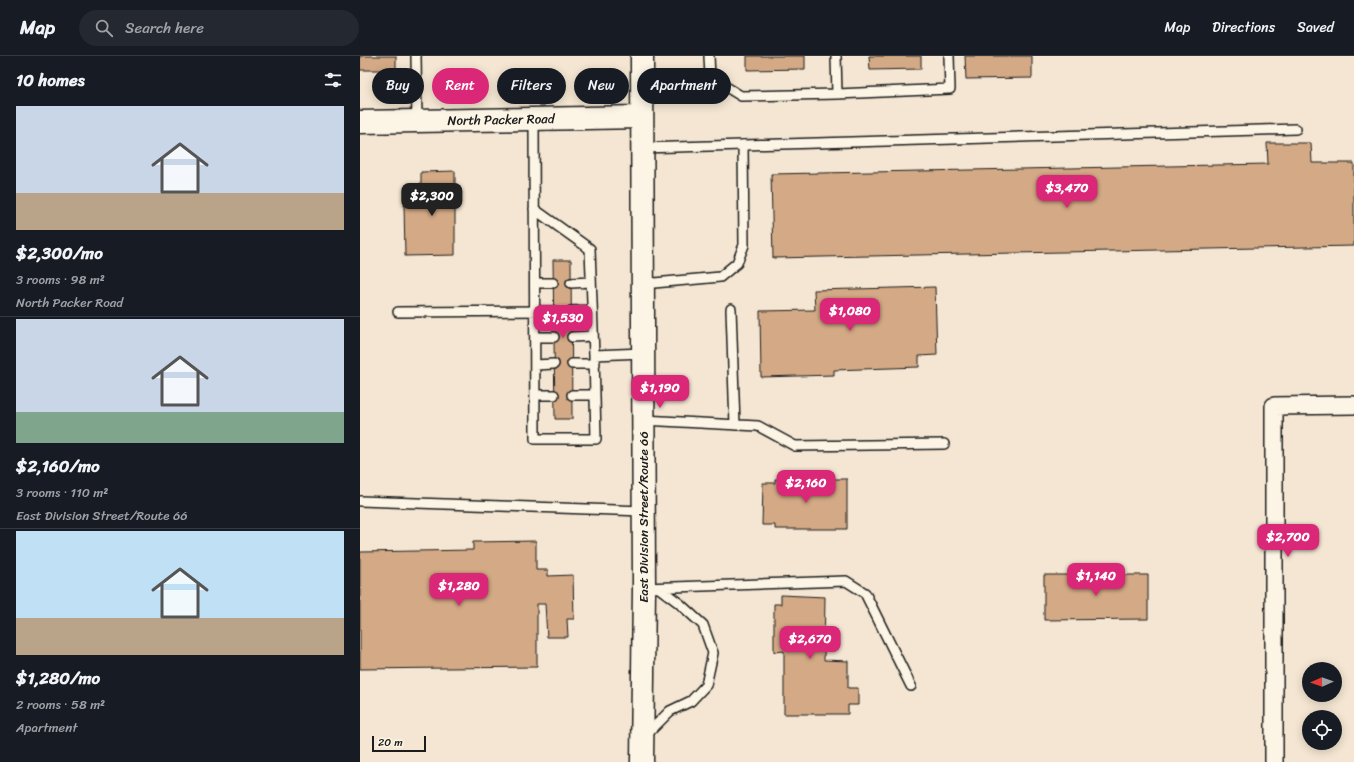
<!DOCTYPE html>
<html lang="en">
<head>
<meta charset="utf-8">
<style>
	:root { --surface:#171b24; --page:#242831; --text:#f1f3f6; --muted:#9ea1a6; --line:#363941; --accent:#db2777 }
	body { margin:0; font-family:Sriracha,sans-serif; background:var(--page); color:var(--text); height:100vh; display:flex; flex-direction:column; font-size:15px; white-space:nowrap }
	* { box-sizing:border-box; margin:0 }
	p { font-size:13px; color:var(--muted) }
	.icon { flex:none; width:22px; height:22px; fill:none; stroke:currentColor; stroke-width:2; stroke-linecap:round; stroke-linejoin:round }
	.map { position:relative; flex:1; overflow:hidden }
	.drawer { display:flex; flex-direction:column; background:var(--surface); width:360px }
	.drawer>* { flex:none }
	.hud { position:absolute; left:12px; top:12px; width:380px; height:36px; display:flex; gap:8px }
	.needle { width:26px; rotate:268deg }
	.fabs { position:absolute; left:942px; top:606px; display:grid; gap:8px }
	.fabs a { display:grid; place-items:center; width:40px; height:40px; border-radius:50%; background:var(--surface); box-shadow:0 2px 10px #0003; font-size:20px }
	.scale { position:absolute; left:12px; bottom:10px; width:54px; box-sizing:border-box; padding-left:4px; border:2px solid #1c1c1c; border-top:0; font-size:11px; line-height:14px; white-space:nowrap; color:#1c1c1c; -webkit-text-stroke:3px #fcf5e5; paint-order:stroke }
	.price { position:absolute; translate:-50% -34px; padding:0 9px; border-radius:8px; background:var(--accent); color:#fff; font-size:13px; line-height:26px; filter:drop-shadow(0 1px 2px #0008) }
	.price::after { content:''; position:absolute; left:50%; top:24px; width:12px; height:9px; margin-left:-6px; background:inherit; clip-path:polygon(0 0,100% 0,50% 100%) }
	.price.selected { background:#222; color:#fff }
	ul { padding:0; list-style:none }
	li { display:grid; align-content:center; gap:8px; height:212px; padding:0 16px }
	li+li { border-top:1px solid var(--line) }
	li span { display:grid; place-items:center; height:124px; border-radius:0px; color:#555 }
	li>.icon { margin-inline-start:auto }
	span .icon { width:72px; height:72px; fill:#fffc; stroke-width:1 }
	li b { font-size:17px }
	h2 { display:flex; justify-content:space-between; align-items:center; height:48px; padding:0 16px; font-size:17px }
	.pill { padding:0 14px; border-radius:18px; background:var(--surface); box-shadow:0 2px 10px #0003; font-size:14px; line-height:36px }
	.pill.selected { background:var(--accent); color:#fff }
	header { display:flex; align-items:center; gap:24px; box-sizing:border-box; height:56px; padding:0 20px; background:var(--surface); border-bottom:1px solid var(--line) }
	header strong { font-size:19px }
	nav { display:flex; gap:22px; margin-inline-start:auto; font-size:14px }
	.search { width:280px; height:36px; background:var(--page); display:flex; align-items:center; gap:10px; box-sizing:border-box; padding:0 14px; border-radius:22px; color:var(--muted); font-size:15px }
	main { display:flex; flex:1; min-height:0 }
	.map>svg:first-child { display:block }
</style>
</head>
<body>
<header>
<strong>Map</strong>
<div class="search"><svg class="icon" aria-label="search" viewBox="0 0 24 24"><circle cx="10" cy="10" r="6"/><path d="M15 15l6 6"/></svg>Search here</div>
<nav><a>Map</a><a>Directions</a><a>Saved</a></nav>
</header>
<main>
<section class="drawer">
<h2>10 homes<svg class="icon" aria-label="filters" viewBox="0 0 24 24"><path d="M4 7h16M4 17h16"/><circle cx="9" cy="7" r="2"/><circle cx="15" cy="17" r="2"/></svg></h2>
<ul>
<li><span style="background:linear-gradient(#c9d6e8 70%,#b9a48a 0)"><svg class="icon" aria-label="home" viewBox="0 0 24 24"><path d="M3 11l9-7 9 7M6 9v11h12V9"/></svg></span><div><b>$2,300/mo</b><p>3 rooms · 98 m²</p><p>North Packer Road</p></div></li>
<li><span style="background:linear-gradient(#c9d6e8 75%,#7fa58c 0)"><svg class="icon" aria-label="home" viewBox="0 0 24 24"><path d="M3 11l9-7 9 7M6 9v11h12V9"/></svg></span><div><b>$2,160/mo</b><p>3 rooms · 110 m²</p><p>East Division Street/Route 66</p></div></li>
<li><span style="background:linear-gradient(#bfe0f5 70%,#b9a48a 0)"><svg class="icon" aria-label="home" viewBox="0 0 24 24"><path d="M3 11l9-7 9 7M6 9v11h12V9"/></svg></span><div><b>$1,280/mo</b><p>2 rooms · 58 m²</p><p>Apartment</p></div></li>
</ul>
</section>
<div class="map">
<svg width="994" height="706" viewBox="0 0 994 706">
	<rect width="100%" height="100%" fill="#f4e6d2"/>
	<filter id="ink" filterUnits="userSpaceOnUse"><feTurbulence type="fractalNoise" baseFrequency=".025" numOctaves="2"/><feDisplacementMap in="SourceGraphic" scale="8" xChannelSelector="R" yChannelSelector="G"/><feConvolveMatrix kernelMatrix="1 2 1 2 8 2 1 2 1" color-interpolation-filters="sRGB"/></filter>
	<g filter="url(#ink)">
		<path fill="#d4a985" stroke="#1c1c1c" d="M0 0H36V14H0Z
			M387 0H445V13L387 14Z
			M509 0H561V13L510 14Z
			M605 0H672V22L606 23Z
			M907 87H951L952 107H994V190L413 202 411 118 908 108Z
			M95 115V199L45 200 44 149H61V116Z
			M193 204H211L212 363H195Z
			M575 231 577 299 559 300V311L474 314V319L401 321 400 255 455 254 454 234Z
			M415 423H487V473H415V469H402L403 427H415Z
			M176 485V514H188V520L213 519 214 563H207L208 581H187L185 548H177V611L0 613V496L113 494V486Z
			M684 519H788V563L684 564Z
			M421 539 465 541 464 604 488 605V632H498V649H488V658H424V595L414 596V548H421Z"/>
		<g fill="none" stroke-linecap="round" stroke-linejoin="round">
			<g stroke="#1c1c1c" stroke-width="12">
				<path id="lane" d="M56 0 57 65
					M349 0 350 21 381 40 477 38 590 33 589 0
					M476 0 477 38
					M174 63 175 383H236L234 299
					M282 92 936 73
					M174 153 230 193 234 299 283 297
					M175 227H193
					M211 227 231 226
					M283 228 360 221 377 207 384 189 383 89
					M371 253 375 369
					M211 255 232 254
					M38 256 194 255
					M175 281H194
					M212 281 233 280
					M212 308H235
					M175 309 194 308
					M175 339H194
					M212 339H235
					M283 364 398 370 435 390 584 388
					M0 445 283 455
					M284 532 486 525 505 537 551 630
					M286 679 310 655 331 645 346 629 353 597 343 569 319 547 299 532"/>
			</g>
			<g stroke="#1c1c1c" stroke-width="20">
				<path id="street" d="M914 706V350L994 349"/>
			</g>
			<g stroke="#1c1c1c" stroke-width="25">
				<path id="secondary" d="M0 66 282 61
					M282 706 284 532 282 0"/>
			</g>
			<use href="#lane" stroke="#fcf5e5" stroke-width="9"/>
			<use href="#street" stroke="#fcf5e5" stroke-width="17"/>
			<use href="#secondary" stroke="#fcf5e5" stroke-width="22"/>
		</g>
	</g>
	<g text-anchor="middle" stroke-width="3.5" stroke-linejoin="round" paint-order="stroke">
		<g font-size="13" fill="#1c1c1c" stroke="#fcf5e5">
			<text transform="translate(141 63) rotate(-1)" y="5">North Packer Road</text>
			<text transform="translate(283 461) rotate(-90)" y="5">East Division Street/Route 66</text>
		</g>
	</g>
</svg>
<div class="fabs">
<a><svg class="needle" viewBox="-14 -14 28 28"><path d="M0-13l5 13h-10z" fill="#e53935"/><path d="M0 13l5-13h-10z" fill="#9ea1a6"/></svg></a>
<a><svg class="icon" aria-label="locate" viewBox="0 0 24 24"><circle cx="12" cy="12" r="6"/><path d="M12 2v4M12 18v4M2 12h4M18 12h4"/></svg></a>
</div>
<div class="scale">20 m</div>
<b class="price" style="left:707px;top:153px">$3,470</b>
<b class="price selected" style="left:72px;top:161px">$2,300</b>
<b class="price" style="left:490px;top:276px">$1,080</b>
<b class="price" style="left:203px;top:283px">$1,530</b>
<b class="price" style="left:300px;top:353px">$1,190</b>
<b class="price" style="left:446px;top:448px">$2,160</b>
<b class="price" style="left:928px;top:502px">$2,700</b>
<b class="price" style="left:736px;top:541px">$1,140</b>
<b class="price" style="left:99px;top:551px">$1,280</b>
<b class="price" style="left:450px;top:604px">$2,670</b>
<div class="hud">
<a class="pill">Buy</a>
<a class="pill selected">Rent</a>
<a class="pill">Filters</a>
<a class="pill">New</a>
<a class="pill">Apartment</a>
</div>
</div>
</main>
</body>
</html>
